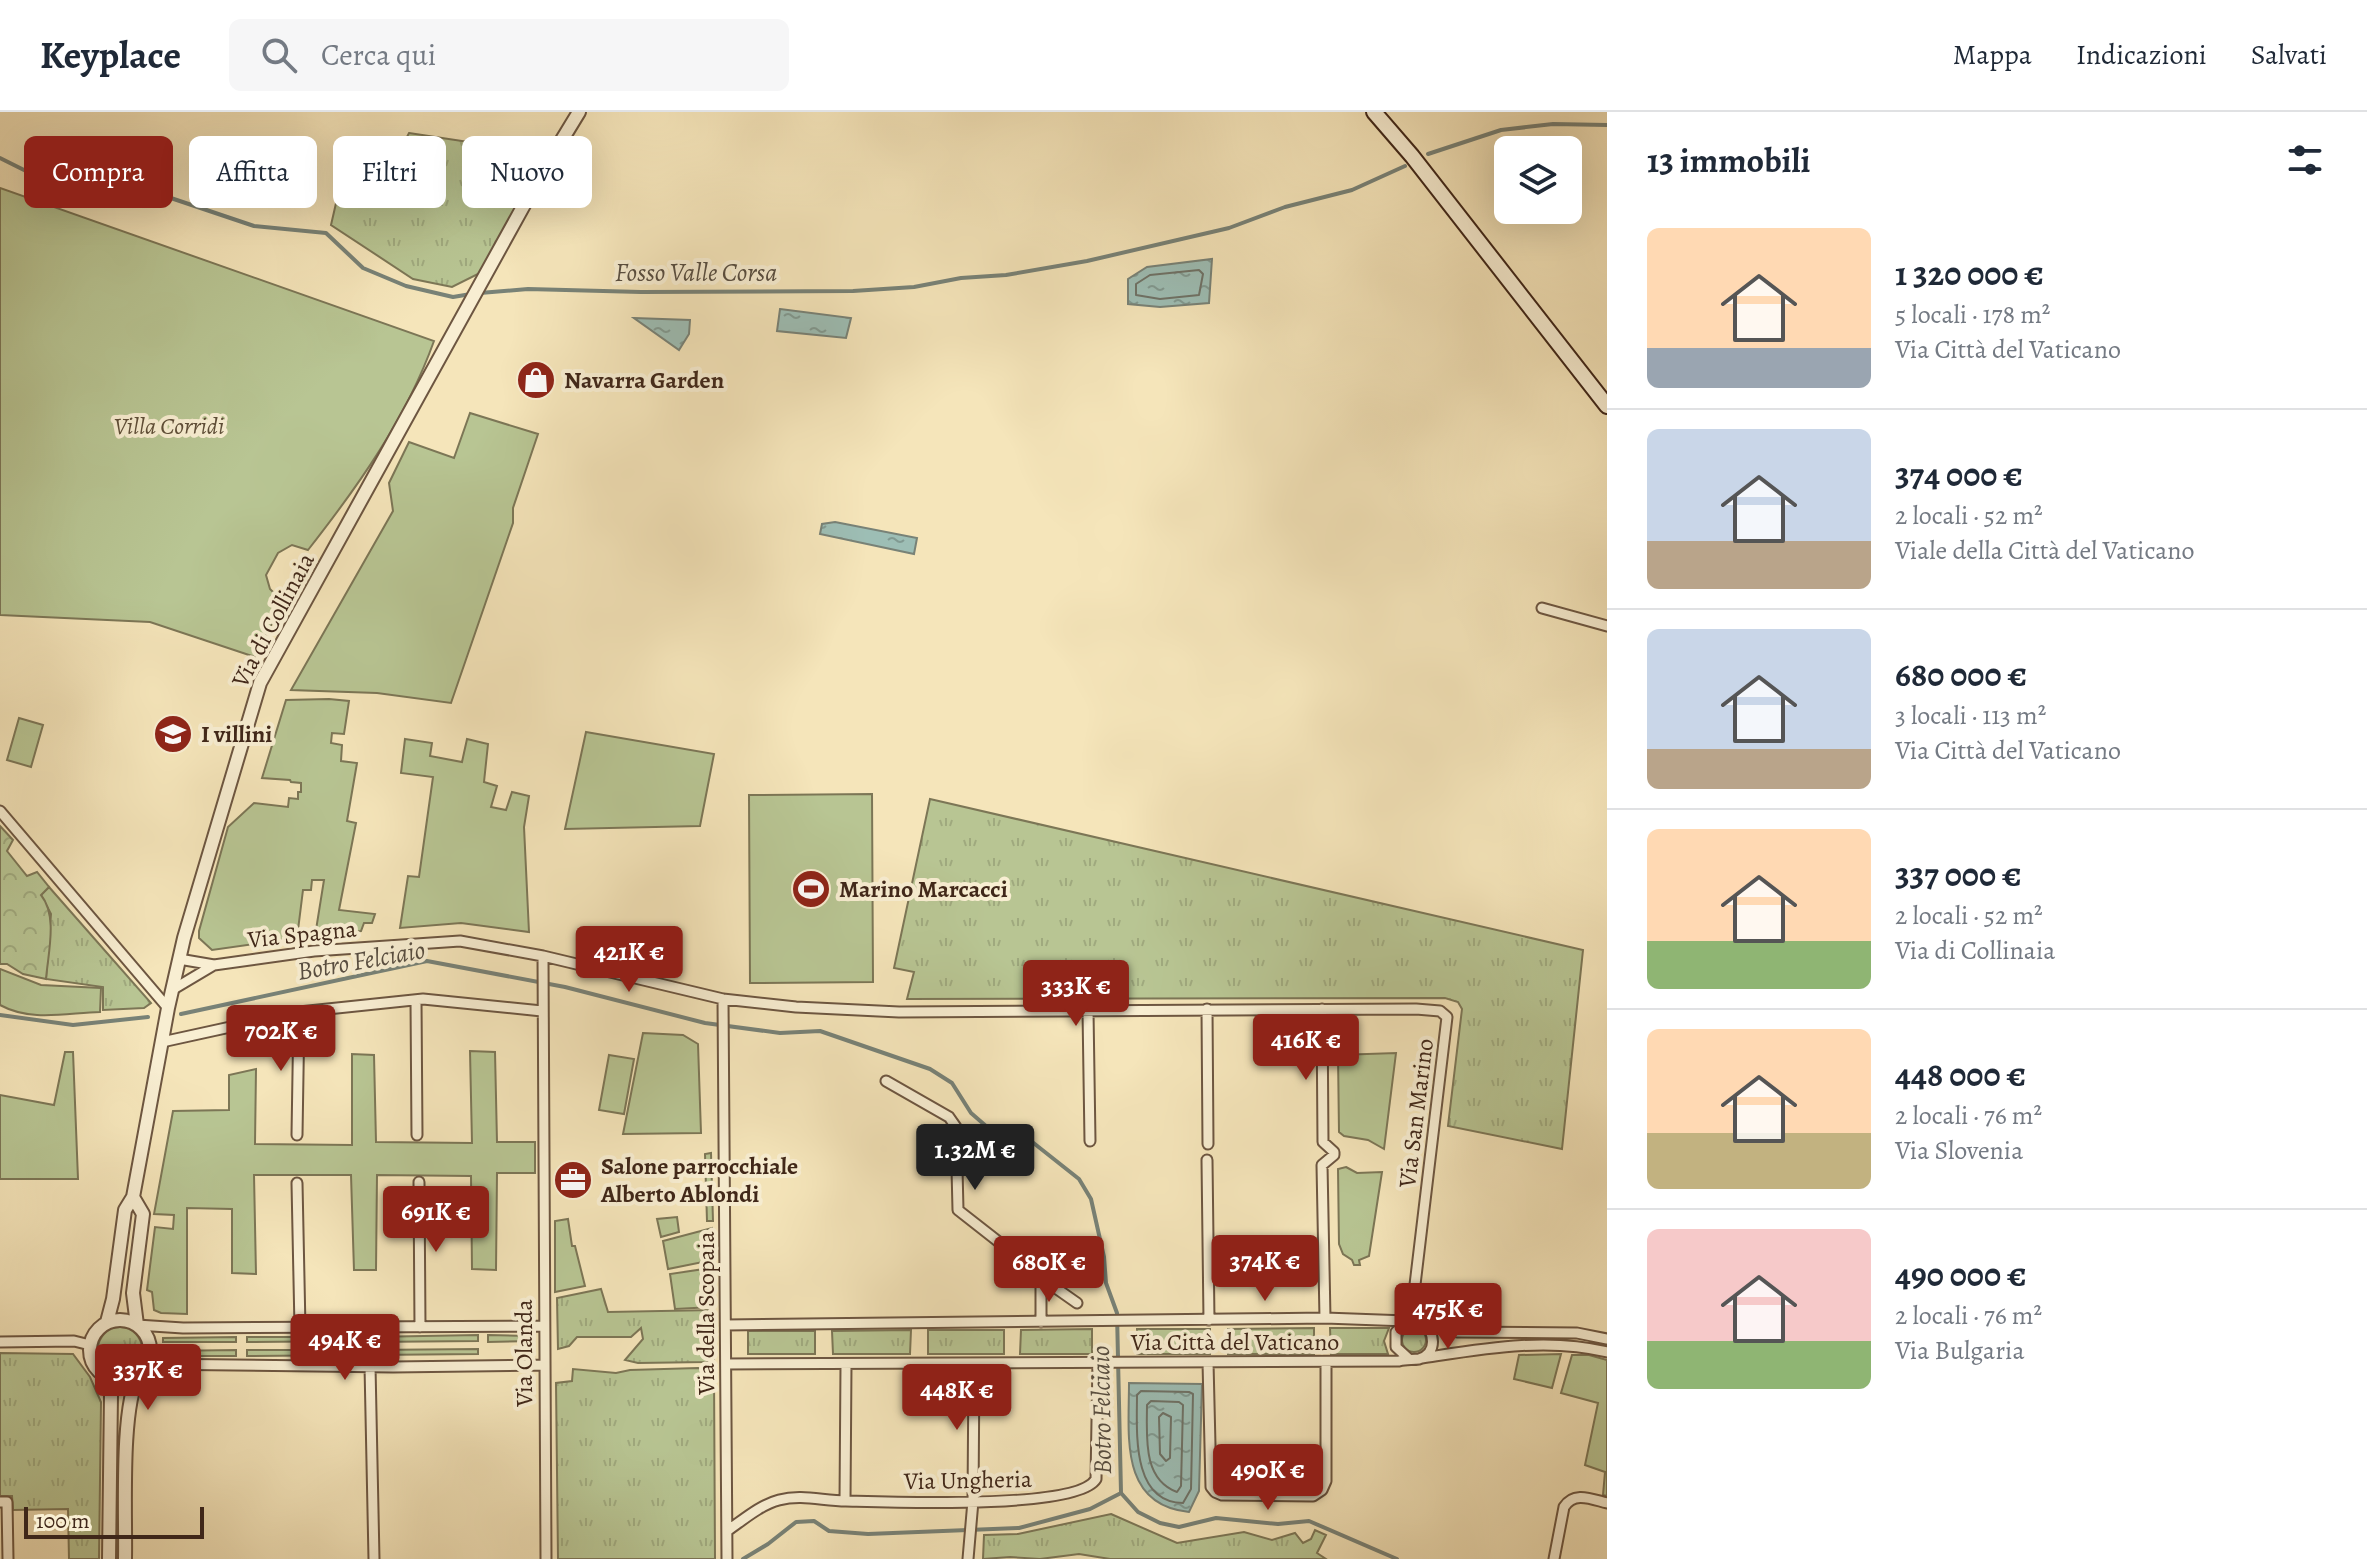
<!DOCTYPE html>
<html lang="it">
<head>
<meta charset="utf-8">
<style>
	:root { --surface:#fff; --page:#f6f6f7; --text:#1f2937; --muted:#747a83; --line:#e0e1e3; --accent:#8f2418 }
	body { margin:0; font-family:Alegreya,serif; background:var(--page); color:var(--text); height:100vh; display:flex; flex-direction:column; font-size:30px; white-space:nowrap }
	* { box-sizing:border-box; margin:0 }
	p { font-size:26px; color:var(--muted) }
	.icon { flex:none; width:44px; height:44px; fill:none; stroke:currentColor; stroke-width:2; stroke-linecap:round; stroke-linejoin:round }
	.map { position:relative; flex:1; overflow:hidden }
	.panel { display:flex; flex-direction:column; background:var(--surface); width:760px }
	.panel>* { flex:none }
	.guide { position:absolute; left:24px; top:24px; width:760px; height:72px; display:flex; gap:16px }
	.controls { position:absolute; left:1494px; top:24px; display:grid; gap:16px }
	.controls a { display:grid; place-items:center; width:88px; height:88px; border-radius:12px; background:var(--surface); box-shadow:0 8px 32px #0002; font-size:40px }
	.scale { position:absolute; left:24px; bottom:20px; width:180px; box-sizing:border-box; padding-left:8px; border:4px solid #402719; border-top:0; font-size:22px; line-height:28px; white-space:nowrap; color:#402719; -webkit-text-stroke:6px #f8eed2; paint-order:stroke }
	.price { position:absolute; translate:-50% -68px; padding:0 18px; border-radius:8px; background:var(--accent); color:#fff; font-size:26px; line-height:52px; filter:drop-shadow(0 2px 4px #0008) }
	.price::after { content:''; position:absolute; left:50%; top:48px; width:24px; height:18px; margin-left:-12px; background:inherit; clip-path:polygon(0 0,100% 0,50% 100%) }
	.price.on { background:#222; color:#fff }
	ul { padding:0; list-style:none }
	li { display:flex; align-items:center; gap:24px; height:200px; padding:0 40px }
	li+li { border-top:2px solid var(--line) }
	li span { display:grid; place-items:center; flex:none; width:224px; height:160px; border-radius:12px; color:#555 }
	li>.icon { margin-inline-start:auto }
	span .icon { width:96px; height:96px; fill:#fffc; stroke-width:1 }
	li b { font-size:34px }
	h2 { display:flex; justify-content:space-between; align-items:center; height:96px; padding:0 40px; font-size:34px }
	.chip { padding:0 28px; border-radius:12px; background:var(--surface); box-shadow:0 8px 32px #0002; font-size:28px; line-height:72px }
	.chip.on { background:var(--accent); color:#fff }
	header { display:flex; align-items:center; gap:48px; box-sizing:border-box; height:112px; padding:0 40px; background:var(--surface); border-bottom:2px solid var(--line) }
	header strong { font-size:38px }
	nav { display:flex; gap:44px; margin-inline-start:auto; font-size:28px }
	.search { width:560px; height:72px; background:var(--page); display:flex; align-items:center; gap:20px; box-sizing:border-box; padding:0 28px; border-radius:12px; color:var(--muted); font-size:30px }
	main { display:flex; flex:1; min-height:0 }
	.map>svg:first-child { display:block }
</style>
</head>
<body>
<header>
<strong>Keyplace</strong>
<div class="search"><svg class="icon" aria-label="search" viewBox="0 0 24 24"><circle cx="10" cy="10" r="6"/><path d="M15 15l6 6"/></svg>Cerca qui</div>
<nav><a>Mappa</a><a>Indicazioni</a><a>Salvati</a></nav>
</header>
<main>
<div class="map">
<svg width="1607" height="1447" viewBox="0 0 1607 1447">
	<defs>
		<pattern id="grass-tufts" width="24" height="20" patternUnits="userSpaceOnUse" patternTransform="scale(2)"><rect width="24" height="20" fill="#b8c593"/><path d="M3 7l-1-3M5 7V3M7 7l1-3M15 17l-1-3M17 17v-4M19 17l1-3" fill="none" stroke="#9fa97e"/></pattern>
		<pattern id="forest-crowns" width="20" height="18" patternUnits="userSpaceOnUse" patternTransform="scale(2)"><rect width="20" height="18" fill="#b8c593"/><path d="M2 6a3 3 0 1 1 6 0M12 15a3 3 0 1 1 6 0" fill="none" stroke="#9fa97e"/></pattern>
		<pattern id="water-ripples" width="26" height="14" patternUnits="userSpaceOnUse" patternTransform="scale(2)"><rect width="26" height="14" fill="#9dbeb5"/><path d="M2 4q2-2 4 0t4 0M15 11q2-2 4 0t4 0" fill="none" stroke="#819a92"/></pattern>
	</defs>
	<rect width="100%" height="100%" fill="#f5e5ba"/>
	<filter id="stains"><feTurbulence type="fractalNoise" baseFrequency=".0025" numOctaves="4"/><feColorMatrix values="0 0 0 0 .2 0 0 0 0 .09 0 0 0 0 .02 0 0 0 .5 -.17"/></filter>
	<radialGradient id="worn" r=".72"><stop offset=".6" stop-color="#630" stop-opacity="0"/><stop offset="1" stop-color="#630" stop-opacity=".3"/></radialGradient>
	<path fill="url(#grass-tufts)" stroke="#7c7656" stroke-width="2" d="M409 21 548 42 484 159 452 175 413 167 331 113 345 52 389 59Z
		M930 687 1583 838 1562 1037 1448 1014 1462 897 1458 890 1445 886 907 887 914 860 894 856Z
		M49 775 151 891 144 896 103 898V875L46 867 51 802 41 783Z
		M601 1177 608 1200 714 1198V1247L706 1250 638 1251 625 1248 643 1227 641 1216 631 1225H577L569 1234 558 1237 557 1186Z
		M98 1237a22 22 0 1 1 44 0a22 22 0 1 1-44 0Z
		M1402 1228a12 12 0 1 1 24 0a12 12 0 1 1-24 0Z
		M1314 1216V1242H1228V1217Z
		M1330 1216H1389L1384 1229 1388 1242H1331Z
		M1092 1217V1242H1020L1021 1218Z
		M1137 1217H1210V1242H1137Z
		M911 1218 910 1242H833L832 1219Z
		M928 1218H1004V1242H928Z
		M748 1219H815V1242H748Z
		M0 1241 73 1242 90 1265 101 1290 99 1447H69L68 1397 13 1398 12 1384H0Z
		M698 1256 714 1261 715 1447H558L556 1271 572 1269 573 1257 616 1261 630 1258Z
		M117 1332H121L119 1447H115Z
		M1111 1402 1177 1431 1244 1420 1272 1428 1295 1421 1303 1431 1311 1427 1315 1418 1326 1423 1317 1441 1326 1447H1110L1079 1442 1040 1447 1010 1445 983 1447 984 1423 1018 1422Z"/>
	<path fill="url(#forest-crowns)" stroke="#7c7656" stroke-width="2" d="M0 714 13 728 7 739 27 764 37 760 49 775 41 783C58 804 48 841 46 867L23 862 7 852H0Z"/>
	<path fill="#b8c593" stroke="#7c7656" stroke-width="2" d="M0 76 434 229C406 307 359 373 308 438L292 433 278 441 266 463 270 477 283 490 255 545 150 510 0 503Z
		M470 301 538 322 513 396V411L451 591 377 581 291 578 393 399 389 371 409 330 454 346Z
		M329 587 349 589 344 622 332 621 331 631 342 633 341 649 357 651 347 709 356 711 339 798 375 802 372 811H364L361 819 315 824 324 768H312L311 778H303L297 826 212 838 199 826V819L228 715 254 691 288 695 289 686 298 687V680H301V671L291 670 290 668 262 666 286 588Z
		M19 606 43 613 31 655 7 648Z
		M586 620 714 642 700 714 565 717Z
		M405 627 432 631 430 644 462 650 467 627 488 632 484 670 497 674 491 695 506 698 512 680 529 684 524 715 529 820 461 811 400 816 408 764 419 765 433 665 401 661Z
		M872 682 873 870 750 871 749 683Z
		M0 857 41 873 101 876 100 900C66 901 31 910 0 893Z
		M643 921 683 923 698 932 701 1021 623 1022Z
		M470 939 495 940 497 1030H535V1061H497L496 1158 472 1157 471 1064 377 1063 376 1158H354L351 1063H254L256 1162 232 1161V1097L187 1096V1202L161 1201 154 1198 152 1180 147 1178 155 1115 173 1117 174 1103 154 1102 173 999 229 998V963L256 957 255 1032 352 1033V942L374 943 376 1030 472 1031Z
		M65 940H73L78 1067H0V983L54 993Z
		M1396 941 1384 1037 1368 1028 1344 1024 1339 1020 1338 943Z
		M609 943 634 947 624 1002 599 998Z
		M711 1041 713 1109H707L705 1042Z
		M1346 1055 1357 1061 1382 1060 1369 1144 1359 1148 1360 1153H1354L1352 1148 1343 1142 1339 1132 1338 1057Z
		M677 1105 679 1120 661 1125 657 1107Z
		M568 1107 572 1134H575L585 1174 555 1180V1109Z
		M712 1116 713 1148 668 1157 663 1129Z
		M711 1156 713 1195 675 1197 670 1162Z
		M478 1223V1229L369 1230V1225Z
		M488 1223 527 1224 532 1229 488 1230Z
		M236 1225V1230H163V1226Z
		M247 1225H360V1229L247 1230Z
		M478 1237V1242L370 1243 369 1238Z
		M236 1238V1244H163V1239Z
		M247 1238H360V1243L247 1244Z
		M1561 1242 1552 1276 1514 1267 1519 1243Z
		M1572 1243H1589L1607 1248V1384L1603 1383 1605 1360 1585 1353 1598 1291 1561 1281Z"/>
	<path fill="url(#water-ripples)" stroke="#788277" stroke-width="2" d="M1212 147 1209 191 1160 195 1128 192V167L1147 155Z
		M780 197 851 206 846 226 777 219Z
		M634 206 690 208 689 222 679 238Z
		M835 410 917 426 914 442 820 422 822 412Z
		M1129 1271 1202 1272 1199 1379 1189 1400C1119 1393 1129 1324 1129 1271Z"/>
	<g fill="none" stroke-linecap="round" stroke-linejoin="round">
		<path stroke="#6e7267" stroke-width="2" d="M1199 158 1203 162 1199 183 1160 187 1136 183V172L1150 163Z
			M1141 1279 1189 1280 1193 1282 1191 1377 1183 1391C1131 1390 1137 1319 1137 1283Z
			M1151 1289 1179 1290 1183 1293 1181 1374 1177 1380C1142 1367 1147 1324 1147 1293Z
			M1163 1301 1171 1305 1170 1346 1166 1349 1160 1342 1159 1305Z"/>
		<path stroke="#788277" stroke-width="4" d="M1428 42 1501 18 1553 12 1607 13
			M0 46 28 60 91 78 150 79 254 114 326 121 363 156 406 174 453 185 471 182
			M480 181 528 177 641 180 853 179 914 175 961 166 1006 163 1087 149 1229 116 1285 95 1352 78 1405 54
			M181 902 427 849 565 875 705 911 780 921 820 919 930 957 952 971 971 1001 986 1014 1031 1029 1079 1067 1091 1087 1104 1145 1106 1171 1117 1201 1121 1381 1138 1400 1160 1411 1179 1415 1216 1406 1278 1412 1309 1409 1397 1447
			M0 903 73 913 148 905
			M743 1447 768 1432 796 1410 814 1409 829 1419 868 1422 1019 1416 1090 1397 1121 1381"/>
		<g stroke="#6d5641" stroke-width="13">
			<path id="minor" d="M1542 496 1607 514
				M0 699 168 896
				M543 844 546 1447
				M179 847 214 853 314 839 460 829 543 844 723 887 796 895 899 900 1416 897 1440 899 1447 905 1414 1181 1407 1209 1325 1206 726 1213
				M172 878 214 853
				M723 887 727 1447
				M416 888 417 1023
				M1207 897 1208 1032
				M1322 897 1323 1030 1334 1040V1043L1322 1053 1325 1206
				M1088 899 1090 1029
				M162 930 299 900 423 887 542 899
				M886 969 949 1005 956 1015 958 1098 1037 1160 1041 1170V1210
				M297 1023 299 900
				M1207 1048 1209 1208
				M419 1070 420 1215
				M297 1071 300 1216
				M1040 1165 1077 1191
				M1414 1181 1420 1209
				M137 1213 183 1216 543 1214
				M1427 1214 1457 1220 1577 1221 1607 1227
				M0 1230 74 1229 90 1233
				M1422 1246C1482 1237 1547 1225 1607 1240
				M1208 1250 1211 1375 1215 1380 1222 1383 1313 1384 1322 1378 1326 1369V1250
				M147 1252 393 1255 544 1253
				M726 1252 1399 1249C1406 1247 1412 1248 1419 1247 1438 1241 1435 1219 1422 1210L1407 1209 1396 1220V1235L1408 1246
				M370 1254 374 1447
				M845 1389 846 1253
				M0 1390H7L8 1447
				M727 1419C743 1408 760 1393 779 1388 802 1382 823 1389 846 1389 886 1390 1078 1398 1096 1367L1098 1250
				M968 1447 973 1389 974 1252
				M1554 1447 1564 1395C1574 1379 1591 1387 1607 1391"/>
		</g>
		<g stroke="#6d5641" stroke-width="16">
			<path id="tertiary" d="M133 1085 143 1102 133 1181 137 1213
				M90 1238a30 30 0 1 1 60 0a30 30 0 1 1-60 0Z
				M107 1210 113 1187 125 1098 133 1085 168 896 184 826 260 571 540 64 579 0
				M104 1262 111 1282 109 1447
				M125 1447C126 1404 120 1296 139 1262"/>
		</g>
		<g stroke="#402719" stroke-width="18">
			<path id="secondary" d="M1374 0 1412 44 1607 294"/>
		</g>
		<use href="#minor" stroke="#f8eed2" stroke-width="9"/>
		<use href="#tertiary" stroke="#f8eed2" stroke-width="12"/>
		<use href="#secondary" stroke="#f8eed2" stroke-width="14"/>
	</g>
	<defs>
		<g id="shop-disc" transform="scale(2)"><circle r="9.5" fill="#8f2418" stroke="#f8eed2"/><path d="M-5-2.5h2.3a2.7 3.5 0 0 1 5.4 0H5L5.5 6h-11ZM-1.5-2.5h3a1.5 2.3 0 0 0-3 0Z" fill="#fff"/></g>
		<g id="school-disc" transform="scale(2)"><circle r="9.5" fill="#8f2418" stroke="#f8eed2"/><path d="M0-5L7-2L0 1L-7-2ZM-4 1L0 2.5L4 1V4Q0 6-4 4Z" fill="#fff"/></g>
		<g id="stadium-disc" transform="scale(2)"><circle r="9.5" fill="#8f2418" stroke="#f8eed2"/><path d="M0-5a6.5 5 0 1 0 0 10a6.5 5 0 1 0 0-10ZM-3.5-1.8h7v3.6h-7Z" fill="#fff"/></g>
		<g id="office-disc" transform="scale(2)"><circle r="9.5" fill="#8f2418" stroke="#f8eed2"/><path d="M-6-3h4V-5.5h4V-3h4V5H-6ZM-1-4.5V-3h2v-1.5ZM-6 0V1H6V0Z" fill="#fff"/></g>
	</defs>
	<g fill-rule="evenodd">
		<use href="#shop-disc" x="536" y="268"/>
		<use href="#school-disc" x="173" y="622"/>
		<use href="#stadium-disc" x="811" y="777"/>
		<use href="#office-disc" x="573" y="1068"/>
	</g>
	<g text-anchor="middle" stroke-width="8" stroke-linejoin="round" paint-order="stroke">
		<g font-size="24" font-weight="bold" fill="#402719" stroke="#f8eed2" text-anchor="start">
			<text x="564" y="276">Navarra Garden</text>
			<text x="201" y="630">I villini</text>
			<text x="839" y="785">Marino Marcacci</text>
			<text x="601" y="1062">Salone parrocchiale<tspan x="601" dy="28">Alberto Ablondi</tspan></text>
		</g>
		<g font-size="24" font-style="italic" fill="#5e4e38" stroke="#f8eed2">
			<text x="169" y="322">Villa Corridi</text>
		</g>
		<g font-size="24" fill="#402719" stroke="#f8eed2">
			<text transform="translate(273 508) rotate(-62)" y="8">Via di Collinaia</text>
			<text transform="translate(302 822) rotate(-6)" y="8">Via Spagna</text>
			<text transform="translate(1416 1001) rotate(-83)" y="8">Via San Marino</text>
			<text transform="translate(706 1201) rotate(-90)" y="8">Via della Scopaia</text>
			<text x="1235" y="1238">Via Città del Vaticano</text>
			<text transform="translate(524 1241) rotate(-90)" y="8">Via Olanda</text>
			<text transform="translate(968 1368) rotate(-1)" y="8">Via Ungheria</text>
		</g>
		<g font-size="26" font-style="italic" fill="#574d40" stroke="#f8eed2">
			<text x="696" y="169">Fosso Valle Corsa</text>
			<text transform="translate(361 848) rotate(-10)" y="9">Botro Felciaio</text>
			<text transform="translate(1101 1298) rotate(-91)" y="9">Botro Felciaio</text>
		</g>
	</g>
	<rect width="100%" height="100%" filter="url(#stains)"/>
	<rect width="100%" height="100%" fill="url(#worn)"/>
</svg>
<div class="controls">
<a><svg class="icon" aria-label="layers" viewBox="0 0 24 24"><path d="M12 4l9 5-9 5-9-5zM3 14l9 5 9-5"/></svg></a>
</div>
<div class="scale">100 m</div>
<b class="price" style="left:629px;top:882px">421K €</b>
<b class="price" style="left:1076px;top:916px">333K €</b>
<b class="price" style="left:281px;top:961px">702K €</b>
<b class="price" style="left:1306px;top:970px">416K €</b>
<b class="price on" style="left:975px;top:1080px">1.32M €</b>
<b class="price" style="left:436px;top:1142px">691K €</b>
<b class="price" style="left:1265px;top:1191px">374K €</b>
<b class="price" style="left:1049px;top:1192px">680K €</b>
<b class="price" style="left:1448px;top:1239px">475K €</b>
<b class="price" style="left:345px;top:1270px">494K €</b>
<b class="price" style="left:148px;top:1300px">337K €</b>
<b class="price" style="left:957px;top:1320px">448K €</b>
<b class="price" style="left:1268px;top:1400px">490K €</b>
<div class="guide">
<a class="chip on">Compra</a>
<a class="chip">Affitta</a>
<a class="chip">Filtri</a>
<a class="chip">Nuovo</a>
</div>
</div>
<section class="panel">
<h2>13 immobili<svg class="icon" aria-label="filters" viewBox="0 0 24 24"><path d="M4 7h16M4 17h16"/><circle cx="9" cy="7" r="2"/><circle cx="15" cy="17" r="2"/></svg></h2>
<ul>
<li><span style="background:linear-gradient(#ffd9b3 75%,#9aa5b1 0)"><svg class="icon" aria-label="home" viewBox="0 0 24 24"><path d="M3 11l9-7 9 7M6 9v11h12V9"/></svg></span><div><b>1 320 000 €</b><p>5 locali · 178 m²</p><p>Via Città del Vaticano</p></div></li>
<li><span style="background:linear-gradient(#c9d6e8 70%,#b9a48a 0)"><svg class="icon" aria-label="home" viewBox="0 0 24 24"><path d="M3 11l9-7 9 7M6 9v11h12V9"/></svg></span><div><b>374 000 €</b><p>2 locali · 52 m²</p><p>Viale della Città del Vaticano</p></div></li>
<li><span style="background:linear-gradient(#c9d6e8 75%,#b9a48a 0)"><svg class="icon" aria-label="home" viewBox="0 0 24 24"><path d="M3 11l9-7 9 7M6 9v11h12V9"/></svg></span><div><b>680 000 €</b><p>3 locali · 113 m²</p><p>Via Città del Vaticano</p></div></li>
<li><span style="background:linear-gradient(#ffd9b3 70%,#8fb573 0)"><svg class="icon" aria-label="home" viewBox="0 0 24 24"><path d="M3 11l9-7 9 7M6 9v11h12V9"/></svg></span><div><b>337 000 €</b><p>2 locali · 52 m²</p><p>Via di Collinaia</p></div></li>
<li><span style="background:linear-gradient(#ffd9b3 65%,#c2b280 0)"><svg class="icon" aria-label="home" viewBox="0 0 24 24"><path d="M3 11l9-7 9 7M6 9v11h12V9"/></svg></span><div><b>448 000 €</b><p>2 locali · 76 m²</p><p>Via Slovenia</p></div></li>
<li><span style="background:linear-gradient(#f6c9c9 70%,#8fb573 0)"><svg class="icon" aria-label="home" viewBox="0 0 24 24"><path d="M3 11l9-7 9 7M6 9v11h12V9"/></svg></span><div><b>490 000 €</b><p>2 locali · 76 m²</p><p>Via Bulgaria</p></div></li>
</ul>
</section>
</main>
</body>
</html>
